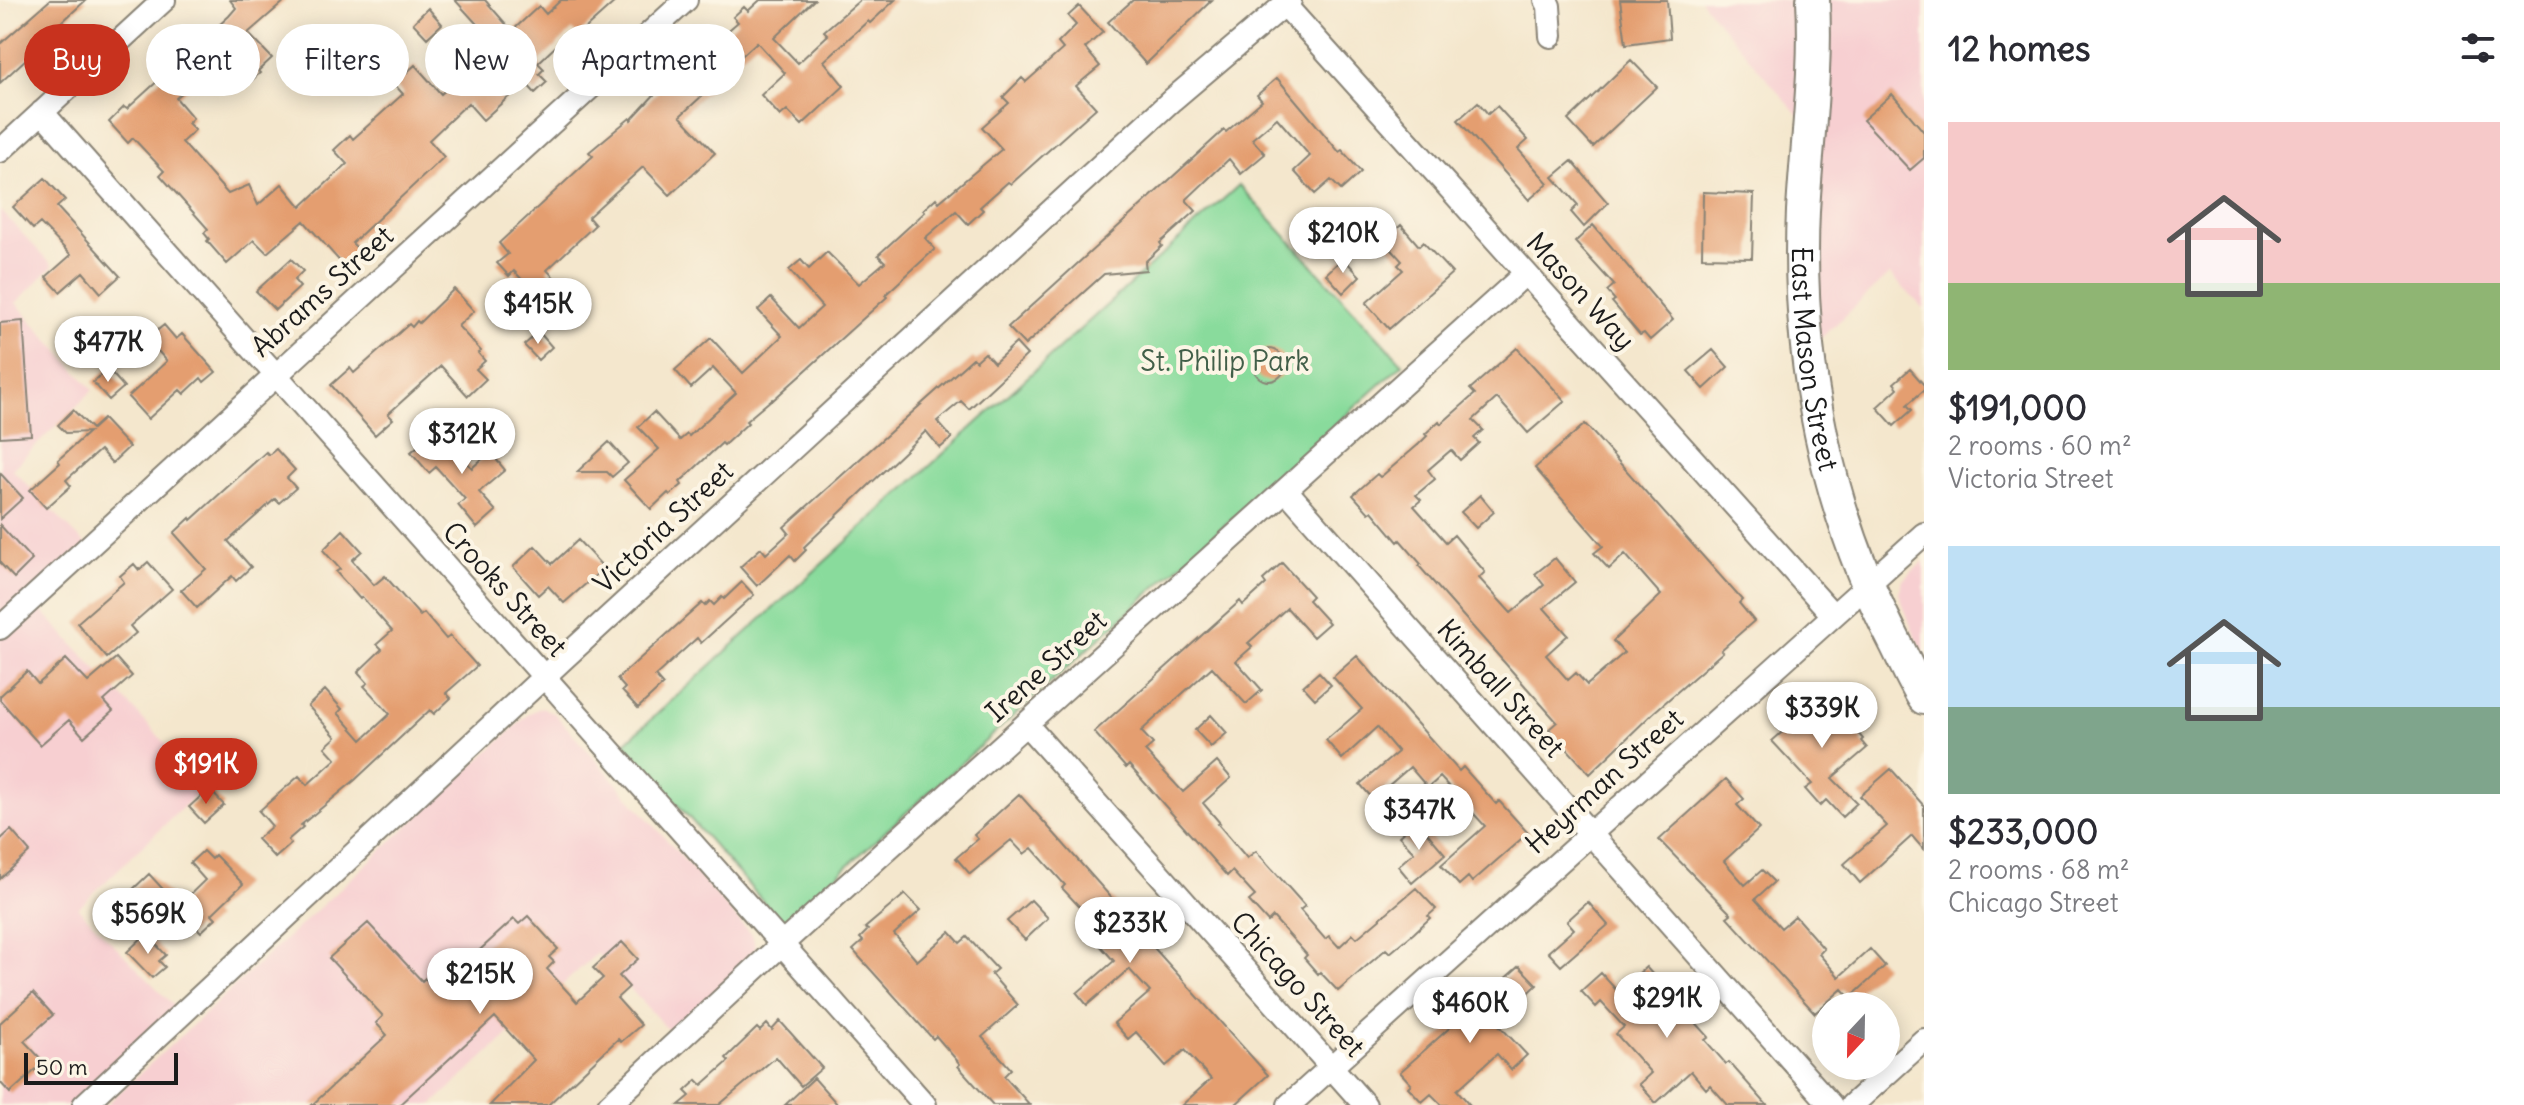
<!DOCTYPE html>
<html lang="en">
<head>
<meta charset="utf-8">
<style>
	:root { --surface:#fff; --page:#f7f7f7; --text:#2b2b33; --muted:#7c7c81; --accent:#c8321e }
	body { margin:0; font-family:Delius,sans-serif; background:var(--page); color:var(--text); height:100vh; display:flex; flex-direction:column; font-size:30px; white-space:nowrap }
	* { box-sizing:border-box; margin:0 }
	p { font-size:26px; color:var(--muted) }
	.icon { flex:none; width:44px; height:44px; fill:none; stroke:currentColor; stroke-width:2; stroke-linecap:round; stroke-linejoin:round }
	.map { position:relative; flex:1; overflow:hidden }
	.side { display:flex; flex-direction:column; background:var(--surface); width:600px }
	.side>* { flex:none }
	.guide { position:absolute; left:24px; top:24px; width:760px; height:72px; display:flex; gap:16px }
	.needle { width:52px; rotate:202deg }
	.tools { position:absolute; left:1812px; top:992px; display:grid; gap:16px }
	.tools a { display:grid; place-items:center; width:88px; height:88px; border-radius:50%; background:var(--surface); box-shadow:0 4px 20px #0003; font-size:40px }
	.scale { position:absolute; left:24px; bottom:20px; width:154px; box-sizing:border-box; padding-left:8px; border:4px solid #1c1c1c; border-top:0; font-size:22px; line-height:28px; white-space:nowrap; color:#1c1c1c; -webkit-text-stroke:6px #fcf5e5; paint-order:stroke }
	.price { position:absolute; translate:-50% -68px; padding:0 18px; border-radius:28px; background:#fff; color:#222; font-size:26px; line-height:52px; filter:drop-shadow(0 2px 4px #0008) }
	.price::after { content:''; position:absolute; left:50%; top:48px; width:24px; height:18px; margin-left:-12px; background:inherit; clip-path:polygon(0 0,100% 0,50% 100%) }
	.price.on { background:var(--accent); color:#fff }
	ul { padding:0; list-style:none }
	li { display:grid; align-content:center; gap:16px; height:424px; padding:0 24px }
	li span { display:grid; place-items:center; height:248px; border-radius:0px; color:#555 }
	li>.icon { margin-inline-start:auto }
	span .icon { width:144px; height:144px; fill:#fffc; stroke-width:1 }
	li b { font-size:34px }
	h2 { display:flex; justify-content:space-between; align-items:center; height:96px; padding:0 24px; font-size:34px }
	.tag { padding:0 28px; border-radius:36px; background:var(--surface); box-shadow:0 4px 20px #0003; font-size:28px; line-height:72px }
	.tag.on { background:var(--accent); color:#fff }
	main { display:flex; flex:1; min-height:0 }
	.map>svg:first-child { display:block }
</style>
</head>
<body>
<main>
<div class="map">
<svg width="1924" height="1105" viewBox="0 0 1924 1105">
	<rect width="100%" height="100%" fill="#fcf5e5"/>
	<filter id="ink" filterUnits="userSpaceOnUse"><feTurbulence type="fractalNoise" baseFrequency=".0125" numOctaves="2"/><feDisplacementMap in="SourceGraphic" scale="16" xChannelSelector="R" yChannelSelector="G"/><feConvolveMatrix kernelMatrix="1 2 1 2 8 2 1 2 1" color-interpolation-filters="sRGB"/></filter>
	<filter id="wash" filterUnits="userSpaceOnUse"><feTurbulence type="fractalNoise" baseFrequency=".006" numOctaves="4" result="noise"/><feDisplacementMap in="SourceGraphic" scale="32" xChannelSelector="R" yChannelSelector="G"/><feGaussianBlur stdDeviation="1.8" result="paint"/><feColorMatrix in="noise" values="0 0 0 0 0 0 0 0 0 0 0 0 0 0 0 0 0 1.4 0 .05"/><feComposite in="paint" operator="in"/></filter>
	<g filter="url(#wash)">
		<rect width="100%" height="100%" fill="#f4e7cd"/>
		<path fill="#f7cfd1" d="M1700 0H1924V309L1890 274 1808 350 1809 128Z
			M0 210 53 266 16 303 93 390 12 469 89 548 32 600 205 786 78 908 182 1014 84 1105H0Z
			M1924 561V652L1912 629 1899 593 1903 580Z
			M542 707 555 714 753 937 755 948 748 962 671 1033 597 953 432 1105H106L530 713Z"/>
		<path fill="#89db9c" stroke="#527c5c" stroke-width="2" d="M1239 185 1403 364 783 924 624 744Z"/>
		<g id="blocks">
			<path fill="#e49e6f" d="M50 0H86L50 33 52 35 0 83V44Z
				M230 0H286L248 33 272 58 258 71 260 73 243 88 221 62 205 76 203 74 176 98 193 118 188 123 195 130 182 142 228 194 249 185 258 205 282 184 301 207 347 164 334 150 350 135 353 139 403 94 394 84 415 65 441 94 496 45 455 0H485L512 31 539 6 546 14 561 0H617L578 35 573 30 538 63 544 69 539 74 547 82 535 93 525 82 483 120 468 103 429 140 444 157 352 243 360 251 344 266 304 221 267 253 254 240 227 264 207 241 209 239 204 233 208 229 160 175 164 171 133 138 128 143 109 122 124 107 127 109 229 16 236 8Z
				M760 0H814L774 38 798 63 828 35 824 31 860 0H895L870 23 868 21 824 61 844 86 802 125 787 110 780 116 761 95 785 73 757 42 713 82 715 84 680 116 715 153 670 195 643 167 588 217 595 225 547 270 576 301 558 318 514 271 509 276 497 263 508 254 499 243 593 156 589 152 630 118 631 120 654 95 738 22 733 17 744 7 748 11Z
				M1133 0H1212L1146 64 1108 22Z
				M1620 0H1667L1670 38 1626 44Z
				M1079 6 1103 32 1085 48 1100 66 1076 86 1096 108 1011 184 1008 182 980 207 983 210 968 224 956 211 925 238 935 249 885 295 887 297 773 400 772 399 746 421 748 423 724 445 722 443 680 482 682 485 670 495 668 493 651 509 624 480 659 449 638 427 654 412 680 440 687 434 689 436 736 393 713 368 691 388 675 370 711 338 743 373 782 336 758 310 771 298 799 328 822 307 789 270 801 260 809 269 827 252 859 284 885 262 878 255 925 212 923 210 936 198 939 202 1002 149 982 127 1009 103 1003 97 1022 78 1026 82 1063 49 1058 43 1076 25 1068 16Z
				M428 8 442 24 427 38 413 23Z
				M1631 60 1657 87 1593 147 1568 120Z
				M1277 78 1339 152 1342 150 1361 172 1341 190 1331 180 1315 194 1294 171 1310 156 1277 118 1252 139 1265 154 1241 174 1229 159 1186 200 1196 211 1160 243 1162 246 1145 262 1146 270 1104 274 1025 345 1008 327 1224 130 1226 132 1262 101 1257 95Z
				M1892 94 1924 132V158L1910 170 1863 120Z
				M1478 102 1488 114 1497 106 1528 140 1518 149 1548 183 1529 200 1458 120Z
				M1572 161 1608 203 1584 227 1571 212 1578 205 1553 177Z
				M45 178 65 200 57 207 120 276 101 293 83 272 60 292 46 277 71 255 40 223 33 229 13 207Z
				M1703 192 1754 194 1752 258 1702 257Z
				M1401 225 1419 246 1423 242 1452 273 1389 329 1366 303 1403 270 1398 265 1402 261 1384 241Z
				M1593 225 1673 320 1650 340 1644 333 1640 335 1612 302 1615 300 1607 291 1614 285 1575 242Z
				M1343 258 1360 276 1343 293 1326 274Z
				M291 259 303 271 294 280 300 287 275 310 256 291Z
				M454 289 474 311 458 326 481 351 478 353 485 361 476 369 486 379 468 396 441 366 388 414 393 419 375 435 331 385 350 368 354 373 409 324 412 327 417 321 419 323Z
				M23 321 31 435 0 437V323Z
				M164 325 176 339 182 334 216 372 204 382 201 378 184 394 180 390 148 419 128 397 167 361 147 339Z
				M539 332 552 347 538 360 524 345Z
				M1016 343 1027 355 969 409 961 401 937 421 952 438 940 448 926 431 804 547 806 550 795 561 790 555 757 586 740 567 761 548 766 554 789 533 784 527 973 358 976 361 985 353 994 363Z
				M1517 348 1565 401 1528 433 1497 398 1473 420 1483 430 1474 438 1479 443 1460 460 1451 450 1428 470 1435 479 1416 495 1421 500 1414 506 1446 542 1454 535 1485 572 1479 578 1511 613 1544 585 1535 574 1555 558 1575 582 1544 608 1568 635 1546 655 1568 680 1576 673 1587 685 1624 653 1613 641 1661 595 1625 554 1609 569 1594 553 1603 546 1535 468 1585 424 1742 600 1739 603 1754 621 1721 650 1723 652 1653 713 1590 774 1549 729 1557 722 1419 566 1421 564 1400 540 1398 542 1372 511 1369 513 1353 495 1377 474 1380 477 1383 475 1419 444 1427 436 1425 434 1439 421 1441 424 1475 394 1470 389Z
				M1253 365a16 16 0 1 1 32 0a16 16 0 1 1-32 0Z
				M1713 350 1728 367 1704 389 1688 371Z
				M108 369 124 387 109 400 93 382Z
				M1910 369 1924 385V390L1907 405 1912 410 1894 426 1877 407 1898 388 1894 383Z
				M73 410 92 429 103 419 129 447 112 463 100 450 66 480 71 486 46 508 30 490 60 463 58 460 89 432 66 433 58 425Z
				M433 434 450 454 455 449 472 468 490 452 505 470 479 492 496 511 477 528 458 505 465 499 436 467 429 473 411 452Z
				M609 442 628 463 612 477 607 472H577Z
				M276 449 295 470 287 478 296 488 279 503 275 499 228 541 251 567 236 581 232 576 197 608 181 590 206 569 174 533 190 518 191 520 266 452 269 455Z
				M0 473 23 498 0 519Z
				M1480 495 1494 512 1476 528 1461 512Z
				M0 525 32 560 14 578 0 563Z
				M343 530 362 551 352 560 374 585 385 576 420 616 424 613 446 639 450 636 477 666 446 693 451 698 434 714 430 710 355 780 301 825 303 827 288 840 291 844 275 858 257 839 272 826 259 811 299 776 307 785 336 759 325 747 336 737 308 706 325 690 342 709 338 713 362 740 390 714 364 686 368 683 358 672 382 649 377 644 392 631 362 597 360 599 336 572 340 569 323 550Z
				M578 540 604 568 564 603 548 586 538 595 513 567 535 546 552 564Z
				M148 562 172 589 130 626 136 633 107 658 77 623 124 582 120 576 134 564 139 570Z
				M1282 563 1312 596 1308 600 1329 623 1313 637 1287 608 1248 643 1252 647 1236 661 1262 690 1246 704 1212 667 1141 731 1153 744 1145 751 1183 792 1217 762 1231 778 1203 803 1220 823 1218 824 1247 858 1256 851 1305 906 1300 910 1325 939 1329 936 1339 947 1353 934 1357 938 1416 888 1436 909 1428 916 1430 918 1414 933 1390 953 1386 949 1338 991 1320 972 1318 974 1304 958 1307 955 1273 917 1268 922 1249 901 1255 896 1232 871 1227 876 1129 765 1126 768 1094 732 1240 601 1243 605 1266 584 1263 580Z
				M742 582 754 595 701 643 697 638 655 676 663 685 638 708 622 691 625 688 617 679 702 603 705 606 710 601 714 605 722 597 724 599Z
				M1357 656 1459 771 1463 767 1496 804 1499 801 1528 833 1472 882 1468 877 1459 885 1441 865 1485 826 1440 777 1428 788 1410 767 1373 799 1360 784 1398 752 1377 727 1342 759 1326 740 1362 709 1333 677Z
				M116 658 132 676 104 701 113 711 84 737 69 720 40 745 0 700V696L27 671 38 684 66 659 88 682Z
				M1319 672 1331 685 1315 699 1303 686Z
				M1822 691 1863 739 1861 741 1867 748 1832 778 1857 803 1842 817 1826 800 1820 806 1805 789 1812 784 1772 741 1796 720 1793 717Z
				M1211 715 1227 733 1211 747 1195 730Z
				M1891 769 1924 806V850L1912 836 1860 883 1844 864 1887 826 1860 796Z
				M1726 779 1744 799 1737 805 1759 829 1724 861 1745 885 1762 870 1774 882 1755 899 1781 928 1795 916 1824 949 1819 954 1839 977 1870 949 1885 966 1850 998 1842 989 1815 1013 1727 917 1731 914 1659 840Z
				M209 789 224 805 204 823 189 807Z
				M1019 794 1125 913 1121 917 1144 943 1147 940 1268 1075 1235 1105H1182L1211 1079 1185 1050 1166 1066 1136 1032 1128 1039 1114 1023 1150 992 1129 969 1087 1005 1077 993 1114 961 1082 925 1090 918 1062 888 1065 885 1032 848 1024 854 1011 840 970 874 956 858 978 839 974 835Z
				M1417 821 1445 854 1412 883 1398 866 1414 852 1399 836Z
				M11 830 30 852 0 879V840Z
				M203 851 211 859 215 855 243 884 212 914 216 918 201 932 196 927 189 934 170 914 205 880 190 863Z
				M149 874 173 900 142 931 121 910 135 897 130 892Z
				M905 894 921 910 894 934 917 961 950 932 960 943 967 937 997 969 991 974 1018 1005 982 1037 1011 1069 1004 1076 1030 1105H993L958 1066 960 1064 936 1036 933 1039 853 950 863 941 860 938 868 930 865 928Z
				M1031 900 1048 918 1025 940 1007 921Z
				M1588 902 1608 925 1561 966 1548 952 1574 929 1567 921Z
				M528 916 558 949 549 957 554 962 547 969 577 1002 603 978 593 968 622 942 638 959 619 976 629 987 617 998 641 1025 621 1042 618 1039 548 1105H490L534 1060 495 1017 399 1105H312L387 1035 376 1023 383 1016 329 958 368 923 422 981 425 978 432 986 435 983 439 987 514 919 519 924Z
				M146 934 166 955 159 961 165 967 152 978 127 952Z
				M1519 966 1537 985 1497 1023 1527 1055 1511 1070 1497 1054 1457 1090 1470 1105H1442L1431 1094 1422 1102 1408 1087 1411 1084 1400 1072Z
				M1646 967 1668 992 1664 996 1685 1019 1689 1015 1709 1037 1705 1040 1726 1064 1729 1062 1767 1105H1728L1710 1085 1706 1089 1691 1071 1656 1103 1639 1084 1651 1073 1616 1034 1624 1027 1601 1002 1596 1007 1581 991 1601 973 1618 992Z
				M33 993 53 1015 24 1041 44 1062 10 1093 0 1082V1023Z
				M780 1021 822 1068 801 1086 776 1057 719 1105H679L690 1096 685 1091 697 1080 702 1085 729 1061 726 1058 757 1028 760 1031 767 1024 772 1030Z
				M814 1078 838 1105H785Z"/>
		</g>
	</g>
	<g filter="url(#ink)">
		<use href="#blocks" fill-opacity="0" stroke="#888274" stroke-width="2"/>
		<g fill="none" stroke-linecap="round" stroke-linejoin="round">
			<g stroke="#888274" stroke-width="26">
				<path id="minor" d="M1546 0 1549 6 1551 36
					M1285 5 1833 615
					M42 112 925 1105
					M0 151 164 0
					M1286 490 1831 1105
					M0 628 686 0
					M1026 724 1365 1105
					M84 1105 561 661 1172 100 1290 0
					M609 1105 782 944 1525 274
					M1289 1105 1924 534
					M1852 1105 1924 1040"/>
			</g>
			<g stroke="#888274" stroke-width="36">
				<g id="secondary">
					<path id="s1" d="M1813 0C1817 71 1807 141 1803 211 1796 360 1827 512 1896 644 1905 662 1913 681 1924 698"/>
				</g>
			</g>
			<use href="#minor" stroke="#fff" stroke-width="22"/>
			<use href="#secondary" stroke="#fff" stroke-width="32"/>
		</g>
	</g>
	<g text-anchor="middle" stroke-width="8" stroke-linejoin="round" paint-order="stroke">
		<g font-size="28" fill="#1c1c1c" stroke="#fcf5e5">
			<text transform="translate(322 291) rotate(-42)" y="10">Abrams Street</text>
			<text transform="translate(1581 291) rotate(48)" y="10">Mason Way</text>
			<text dy="10" stroke="none"><textPath href="#s1" startOffset="360">East Mason Street</textPath></text>
			<text transform="translate(663 527) rotate(-43)" y="10">Victoria Street</text>
			<text transform="translate(505 589) rotate(48)" y="10">Crooks Street</text>
			<text transform="translate(1046 666) rotate(-42)" y="10">Irene Street</text>
			<text transform="translate(1501 688) rotate(48)" y="10">Kimball Street</text>
			<text transform="translate(1604 781) rotate(-42)" y="10">Heyrman Street</text>
			<text transform="translate(1298 984) rotate(48)" y="10">Chicago Street</text>
		</g>
		<g font-size="28" fill="#425f49" stroke="#fcf5e5">
			<text x="1225" y="371">St. Philip Park</text>
		</g>
	</g>
</svg>
<div class="tools">
<a><svg class="needle" viewBox="-14 -14 28 28"><path d="M0-13l5 13h-10z" fill="#e53935"/><path d="M0 13l5-13h-10z" fill="#7c7c81"/></svg></a>
</div>
<div class="scale">50 m</div>
<b class="price" style="left:1343px;top:275px">$210K</b>
<b class="price" style="left:538px;top:346px">$415K</b>
<b class="price" style="left:108px;top:384px">$477K</b>
<b class="price" style="left:462px;top:476px">$312K</b>
<b class="price" style="left:1822px;top:750px">$339K</b>
<b class="price on" style="left:206px;top:806px">$191K</b>
<b class="price" style="left:1419px;top:852px">$347K</b>
<b class="price" style="left:148px;top:956px">$569K</b>
<b class="price" style="left:1130px;top:965px">$233K</b>
<b class="price" style="left:480px;top:1016px">$215K</b>
<b class="price" style="left:1667px;top:1040px">$291K</b>
<b class="price" style="left:1470px;top:1045px">$460K</b>
<div class="guide">
<a class="tag on">Buy</a>
<a class="tag">Rent</a>
<a class="tag">Filters</a>
<a class="tag">New</a>
<a class="tag">Apartment</a>
</div>
</div>
<section class="side">
<h2>12 homes<svg class="icon" aria-label="filters" viewBox="0 0 24 24"><path d="M4 7h16M4 17h16"/><circle cx="9" cy="7" r="2"/><circle cx="15" cy="17" r="2"/></svg></h2>
<ul>
<li><span style="background:linear-gradient(#f6c9c9 65%,#8fb573 0)"><svg class="icon" aria-label="home" viewBox="0 0 24 24"><path d="M3 11l9-7 9 7M6 9v11h12V9"/></svg></span><div><b>$191,000</b><p>2 rooms · 60 m²</p><p>Victoria Street</p></div></li>
<li><span style="background:linear-gradient(#bfe0f5 65%,#7fa58c 0)"><svg class="icon" aria-label="home" viewBox="0 0 24 24"><path d="M3 11l9-7 9 7M6 9v11h12V9"/></svg></span><div><b>$233,000</b><p>2 rooms · 68 m²</p><p>Chicago Street</p></div></li>
</ul>
</section>
</main>
</body>
</html>
